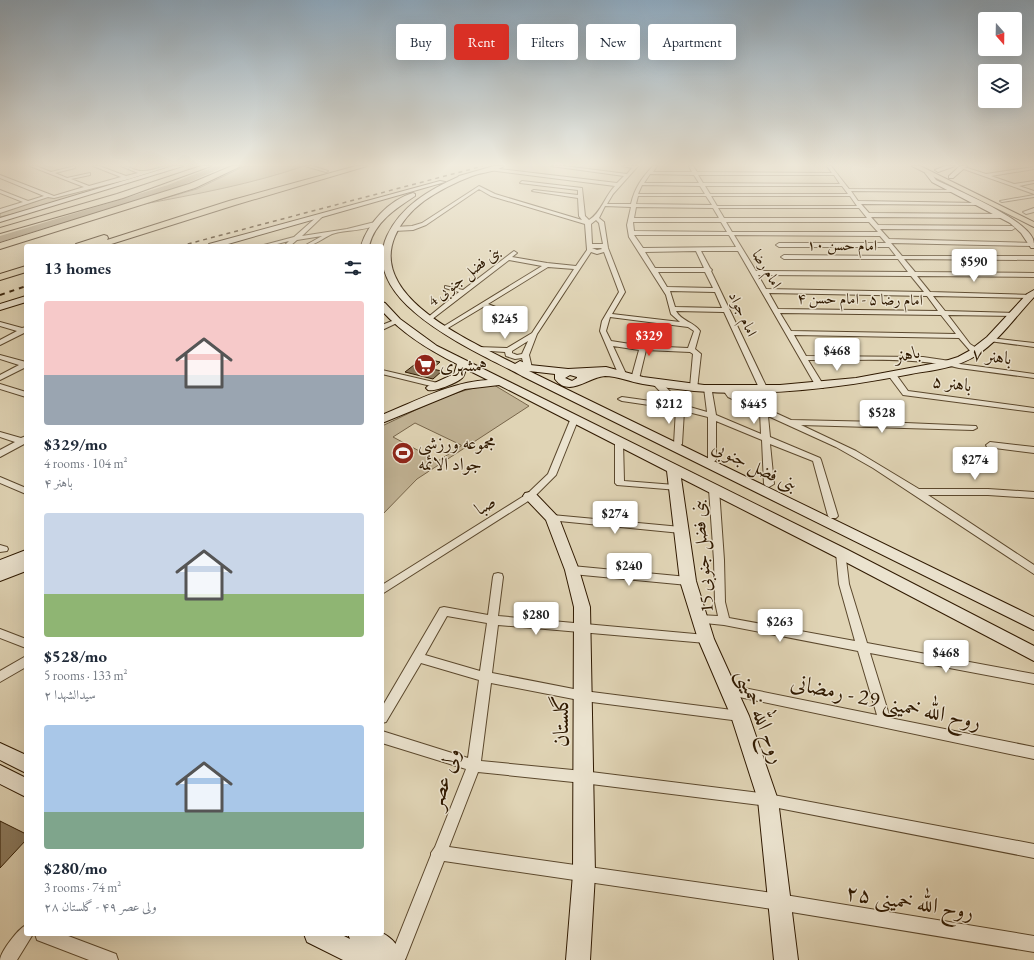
<!DOCTYPE html>
<html lang="en">
<head>
<meta charset="utf-8">
<style>
	:root { --surface:#fff; --page:#f6f6f7; --text:#1f2937; --muted:#747a83; --accent:#d93025 }
	body { margin:0; font-family:"EB Garamond",Amiri,serif; background:var(--page); color:var(--text); height:100vh; display:flex; flex-direction:column; font-size:15px; white-space:nowrap }
	* { box-sizing:border-box; margin:0 }
	p { font-size:13px; color:var(--muted) }
	.icon { flex:none; width:22px; height:22px; fill:none; stroke:currentColor; stroke-width:2; stroke-linecap:round; stroke-linejoin:round }
	.map { position:relative; flex:1; overflow:hidden }
	.drawer { position:absolute; left:24px; top:244px; width:360px; height:692px; display:flex; flex-direction:column; background:var(--surface); border-radius:4px; box-shadow:0 4px 16px #0002 }
	.drawer>* { flex:none }
	.hud { position:absolute; left:396px; top:24px; width:380px; height:36px; display:flex; gap:8px }
	.needle { width:26px; rotate:160deg }
	.buttons { position:absolute; left:978px; top:12px; display:grid; gap:8px }
	.buttons a { display:grid; place-items:center; width:44px; height:44px; border-radius:4px; background:var(--surface); box-shadow:0 4px 16px #0002; font-size:20px }
	.price { position:absolute; translate:-50% -34px; padding:0 9px; border-radius:4px; background:#fff; color:#222; font-size:13px; line-height:26px; filter:drop-shadow(0 1px 2px #0008) }
	.price::after { content:''; position:absolute; left:50%; top:24px; width:12px; height:9px; margin-left:-6px; background:inherit; clip-path:polygon(0 0,100% 0,50% 100%) }
	.price.selected { background:var(--accent); color:#fff }
	ul { padding:0; list-style:none }
	li { display:grid; align-content:center; gap:8px; height:212px; padding:0 20px }
	li span { display:grid; place-items:center; height:124px; border-radius:4px; color:#555 }
	li>.icon { margin-inline-start:auto }
	span .icon { width:72px; height:72px; fill:#fffc; stroke-width:1 }
	li b { font-size:17px }
	h2 { display:flex; justify-content:space-between; align-items:center; height:48px; padding:0 20px; font-size:17px }
	.chip { padding:0 14px; border-radius:4px; background:var(--surface); box-shadow:0 4px 16px #0002; font-size:14px; line-height:36px }
	.chip.selected { background:var(--accent); color:#fff }
	.map>svg:first-child { display:block }
</style>
</head>
<body>
<div class="map">
<svg width="1034" height="960" viewBox="0 0 1034 960">
	<rect width="100%" height="100%" fill="#e0d4b5"/>
	<filter id="stains"><feTurbulence type="fractalNoise" baseFrequency=".005" numOctaves="4"/><feColorMatrix values="0 0 0 0 .2 0 0 0 0 .09 0 0 0 0 .02 0 0 0 .5 -.17"/></filter>
	<radialGradient id="worn" r=".72"><stop offset=".6" stop-color="#630" stop-opacity="0"/><stop offset="1" stop-color="#630" stop-opacity=".3"/></radialGradient>
	<path fill="#c2b496" stroke="#78664b" fill-rule="evenodd" d="M169 166H172L17 213 0 217V212L46 197 53 198Z
		M245 166H304C252 184 197 194 144 204L197 189Z
		M494 385 529 406 417 479 382 515V426C417 410 455 388 494 385ZM415 423 461 445V446L438 461 393 437Z"/>
	<g fill="none" stroke-linecap="round" stroke-linejoin="round">
		<path fill="#a49477" fill-rule="evenodd" d="M215 166H226L174 189 0 242V236L168 185Z"/>
	</g>
	<path fill="#8b7a5e" stroke="#2f1900" d="M423 358 440 362 432 369 442 371 433 379 405 372Z
		M0 821 26 834V840L0 868Z"/>
	<g fill="none" stroke-linecap="round" stroke-linejoin="round">
		<g stroke="#5b482d" stroke-width="2">
			<path id="street" d="M30 166H36L51 172 75 166V168L55 173 67 178 90 173V175L71 179 89 186 121 177 93 166H99L126 176 138 173 121 166C129 166 136 172 144 171 153 171 161 166 170 166L129 179 54 198 48 197 0 213V209L23 202 0 193V190L28 201 44 196 0 178V175L54 196 84 187Z
				M305 166H312L328 171 326 172Z
				M551 166H564L627 174 632 168 622 166H638L613 194 607 204H631C635 187 642 178 653 166H657L653 172H692L689 166H693L697 172 832 173 827 166H831L849 189 956 190V191L954 192 851 191 858 201 978 203 980 204 978 205 861 204 869 213 1003 214 1006 216 1003 218 871 217 878 225 1012 226 1015 228 1012 230 880 229 889 239 1034 243 1033 246 891 243 902 256H1034V260L904 259 915 272 1034 273V277L917 276 930 292 1032 295V297L1030 298 933 296 945 311 1016 313V315L1014 316 948 315 970 344 978 349V353H972L959 338 794 335 806 356 923 357 950 361 960 364 1034 374V378L959 368C912 356 857 361 808 360L824 386 823 388H817L738 251H701L710 268 712 270 711 271 768 390 767 392H761L760 390 724 312 676 311C681 321 694 322 700 331L695 349 701 354 697 389H691L690 387 693 354 690 352 646 350 639 379 635 381 631 379 639 350 613 346 627 376 626 378H620L600 331 602 321 619 292 604 252 597 254 591 252 537 334 529 355 532 368 531 370H525L522 358 515 359 506 356 505 352 475 350V348L477 347 507 348 532 333 574 269 548 267 488 304 516 315V317H512L483 307 443 331 441 330V328L542 266 509 260 431 320H427V318L459 292 445 288V286L463 290 514 251 517 253 512 257 547 263 576 266 587 250 585 224 491 196 479 189 426 225 413 230 394 231 391 229 394 227 412 226 422 223 479 186 495 194 582 220 579 216 578 198 532 191 534 190 578 195V190L520 183 522 181 582 188 585 216 589 220C601 213 605 196 615 186L489 170 491 168 617 183 624 176ZM650 174 694 175 699 183H644ZM698 175H834L840 184 703 183ZM642 185 700 186 705 194H638ZM705 186H842L848 194H710ZM638 196H706L712 205 636 204ZM711 196H850L857 206H717ZM605 206 631 207 627 225 629 237 666 295 671 314 680 322 612 314 625 292 608 248 604 222 599 218ZM636 207 713 208 719 218H634ZM718 208H859L867 218H724ZM596 220 599 223 603 244H592L591 224ZM633 222H721L727 232 634 231ZM726 222H869L878 232H732ZM634 235H729L736 247 643 248ZM734 235 880 236 886 243H779L776 245 779 247H889L896 256 784 255 781 257 784 259H898L908 272 756 271ZM592 248H601L602 249 597 250ZM696 251 704 268H655L645 252ZM658 272H705L713 288 667 287ZM758 275 911 276 924 292 766 289ZM670 291 715 292 722 308 675 307ZM769 293 927 296 938 311 778 309ZM780 313 941 315 956 334 791 331ZM610 317 688 327 694 331 688 348 643 346 611 341 606 331ZM528 341 522 354 517 355 512 353V351Z
				M961 166 986 174 1034 167V169L991 176 1014 184 1034 181V183L1019 186 1034 191V194L961 168Z
				M1034 195V197L1002 202 1000 201Z
				M1034 208V212L1026 214 1023 212Z
				M320 214 322 215V217L302 236 347 229 375 222 378 224C364 232 346 229 332 234 323 238 315 246 304 246L322 236 297 240 290 246H284L289 241 269 246H260L294 237Z
				M397 319 400 321 399 322 382 330V325Z
				M0 322 22 328 26 327V332L0 345V340L17 331 0 326Z
				M991 338 1034 343V347L989 341V339Z
				M0 355 26 362V367L0 380V375L19 365 0 359Z
				M382 370 442 384 443 386 439 388 382 374Z
				M889 373H895L908 391 1034 408V412L903 395 888 375Z
				M654 381H660L683 405 707 412 704 388 708 386H711L716 415 761 434 760 412 728 397 723 390 724 388H730L734 393 741 397 791 420 882 422 976 426 977 428 973 430 801 425 856 451 919 489H988L1034 492V498L988 495H928L1034 565V574L873 468 836 447 768 416 770 437 820 458 821 460 838 516 836 518H830L828 516 813 461 770 444 774 484 769 487 766 486 764 484 762 440 716 421V460L712 463 709 462 708 460V417L684 411 682 444 678 447 675 446 674 444 676 409 622 401 618 399 622 397 672 404 654 385Z
				M0 384 26 392V397L0 389Z
				M571 418H574L578 420 556 475 533 498 382 594V585L527 494 548 474Z
				M0 432 21 438 26 436V443L0 457V450L15 442 0 437Z
				M619 439 623 442 624 481 675 485 680 488 678 490 617 485 615 483V442Z
				M990 442 1034 447V453L987 447 986 445Z
				M0 477 26 488V494L0 483Z
				M714 486 719 489 724 560 725 602 729 618 855 641 839 584 836 553 837 551H845L849 584 867 643 1034 674V684L870 653 890 718 1034 747V759L725 694 723 690 725 686 729 685 877 715 858 651 724 625 695 622 693 619 695 616 699 615 718 616 715 602 714 560 709 489Z
				M552 515 681 527 686 530 681 533 549 520 547 518 549 516Z
				M0 545 7 547 8 549 7 551 0 552Z
				M572 566 688 577 692 578 693 581 692 584 688 585 572 574 568 573 567 570 568 567Z
				M498 573 502 574 503 577 498 616 706 635 710 636 712 639 710 642 706 643 498 625 492 673 584 691 740 711 744 712 746 716 744 720 740 721 584 701 491 683 481 761 583 771 768 794 1034 844V858L768 806 583 783 478 772 449 847 779 894 1034 936V952L779 910 444 861 405 960H389L431 855V853L435 847 466 769 382 743V731L468 758 479 680 421 663 386 722 382 723V707L440 608 444 607 488 615 493 577 494 574ZM447 616 487 623 480 671 425 655Z
				M0 629 26 639V648L0 638Z
				M26 656V667L0 682V671Z
				M26 925V934H33L17 960H0C1 951 18 929 26 925Z
				M35 934H63L116 954 118 960H89L37 940Z"/>
		</g>
		<g stroke="#2f1900" stroke-width="2">
			<path id="secondary" d="M173 166H183L0 222V218Z
				M494 166H504C496 172 482 172 472 176 456 182 438 191 424 201 412 210 401 222 395 236 368 298 473 342 515 364L520 361 530 365 568 369 606 367 643 377 704 385H780L856 378 942 362 958 357 969 351 987 337 1027 294 1034 290V297C1015 317 1000 340 977 355 957 368 933 370 911 374 839 388 767 397 694 391 677 389 660 387 643 384 631 382 617 376 605 376 588 377 569 398 555 379V374L529 371 1034 617V630L522 376C479 352 357 303 387 236 401 206 429 190 458 177L459 176ZM570 375 577 377V378L572 381 565 378Z
				M945 166H955L938 172 935 170Z
				M960 166H967L953 178H949V176Z
				M926 172H930L936 180C959 191 1024 218 1033 239 1034 242 1034 246 1034 248H1031L1021 233 1010 223 932 182 925 173Z
				M440 181 445 182 221 246H208L209 244Z
				M413 193 415 194V196C395 209 375 222 369 246H361C368 223 389 200 413 193Z
				M26 296V302L0 310V304Z
				M382 302 385 303 400 319 437 346 846 549 1034 646V661L836 557 681 478 696 581 714 639 749 716 778 800 798 960H774L758 800 731 716 698 639 680 581 667 471 499 385 465 389 382 423V415C416 401 451 382 488 380L466 369C465 372 465 375 462 378 457 383 435 392 428 390L426 388 428 386 454 374 457 364C429 350 403 334 382 311Z
				M530 492 535 493 559 518 579 570 590 607 595 874 590 960H566L573 874 574 607 565 570 546 520 523 496 525 493Z
				M26 550V571L0 581V560Z
				M0 743 26 755V773L0 760Z
				M0 765 26 778V797L0 784Z
				M382 933C393 938 400 948 405 960H343L307 942 304 934H340L350 939 348 934Z"/>
		</g>
		<g stroke="#2f1900" stroke-width="2">
			<path id="primary" d="M201 166H211L123 198 0 233V228L117 194Z
				M232 166H241L195 188 0 249V243L189 184Z
				M356 166H367L235 205 105 246H92L93 244 75 246 76 244 104 235 107 236 108 238 107 240 229 201Z
				M912 166H920L1034 222V227Z
				M26 266V272L0 280V274Z"/>
		</g>
		<use href="#street" fill="#ebe3cf" fill-rule="evenodd"/>
		<use href="#secondary" fill="#ebe3cf" fill-rule="evenodd"/>
		<use href="#primary" fill="#e0d4b5" fill-rule="evenodd"/>
		<path stroke="#2f1900" stroke-width="1.5" stroke-dasharray="4 4" stroke-linecap="butt" d="M180 246 483 166"/>
		<path stroke="#2f1900" stroke-width="2" stroke-dasharray="5 5" stroke-linecap="butt" d="M0 295 26 286"/>
	</g>
	<linearGradient id="sky" x2="0" y2="1"><stop stop-color="#8da7bb"/><stop offset="0.55" stop-color="#f1ecde"/><stop offset="1" stop-color="#f1ecde" stop-opacity="0"/></linearGradient>
	<rect width="1034" height="300" fill="url(#sky)"/>
	<defs>
		<g id="supermarket-disc" transform="scale(1.15)"><circle r="9.5" fill="#8f2418" stroke="#ebe3cf"/><path d="M-6-5.5h2.5l.6 2H6L4.5 2H-2.5L-4.4-4H-6ZM-1.5 3.2a1.3 1.3 0 1 0 .1 0ZM3 3.2a1.3 1.3 0 1 0 .1 0Z" fill="#fff"/></g>
		<g id="stadium-disc" transform="scale(1.15)"><circle r="9.5" fill="#8f2418" stroke="#ebe3cf"/><path d="M0-5a6.5 5 0 1 0 0 10a6.5 5 0 1 0 0-10ZM-3.5-1.8h7v3.6h-7Z" fill="#fff"/></g>
	</defs>
	<g fill-rule="evenodd">
		<use href="#supermarket-disc" x="425" y="365"/>
		<use href="#stadium-disc" x="403" y="453"/>
	</g>
	<g text-anchor="middle" stroke-width="3" stroke-linejoin="round" paint-order="stroke">
		<g font-size="15" fill="#2f1900" stroke="#ebe3cf">
			<text transform="translate(842 245) rotate(1)" y="5">امام حسن ۱۰</text>
			<text transform="translate(767 269) rotate(59)" y="5">امام رضا</text>
			<text transform="translate(464 276) rotate(-38)" y="5">بنی فضل جنوبی 4</text>
			<text transform="translate(860 299) rotate(1)" y="5">امام رضا ۵ - امام حسن ۴</text>
			<text transform="translate(743 314) rotate(65)" y="5">امام جواد</text>
		</g>
		<g font-size="18" fill="#2f1900" stroke="#ebe3cf">
			<text transform="translate(907 354) rotate(-12)" y="6">باهنر</text>
			<text transform="translate(992 356) rotate(7)" y="6">باهنر ۷</text>
			<text transform="translate(952 383) rotate(7)" y="6">باهنر ۵</text>
			<text transform="translate(755 466) rotate(26)" y="6">بنی فضل جنوبی</text>
			<text transform="translate(485 505) rotate(-33)" y="6">صبا</text>
			<text transform="translate(702 556) rotate(-95)" y="6">بنی فضل جنوبی 15</text>
		</g>
		<g font-size="18" fill="#2f1900" stroke="#ebe3cf" text-anchor="start">
			<text x="440" y="371">همشهری</text>
			<text x="418" y="449">مجموعه ورزشی<tspan x="418" dy="21">جواد الائمه</tspan></text>
		</g>
		<g font-size="22" fill="#2f1900" stroke="#ebe3cf">
			<text transform="translate(886 701) rotate(12)" y="8">روح الله خمینی 29 - رمضانی</text>
			<text transform="translate(762 716) rotate(69)" y="8">روح الله خمینی</text>
			<text transform="translate(560 721) rotate(-90)" y="8">گلستان</text>
			<text transform="translate(443 778) rotate(-72)" y="8">ولی عصر</text>
			<text transform="translate(910 901) rotate(9)" y="8">روح الله خمینی ۲۵</text>
		</g>
	</g>
	<rect width="100%" height="100%" filter="url(#stains)"/>
	<rect width="100%" height="100%" fill="url(#worn)"/>
</svg>
<div class="buttons">
<a><svg class="needle" viewBox="-14 -14 28 28"><path d="M0-13l5 13h-10z" fill="#e53935"/><path d="M0 13l5-13h-10z" fill="#747a83"/></svg></a>
<a><svg class="icon" aria-label="layers" viewBox="0 0 24 24"><path d="M12 4l9 5-9 5-9-5zM3 14l9 5 9-5"/></svg></a>
</div>
<b class="price" style="left:974px;top:283px">$590</b>
<b class="price" style="left:505px;top:340px">$245</b>
<b class="price selected" style="left:649px;top:357px">$329</b>
<b class="price" style="left:837px;top:372px">$468</b>
<b class="price" style="left:669px;top:425px">$212</b>
<b class="price" style="left:754px;top:425px">$445</b>
<b class="price" style="left:882px;top:434px">$528</b>
<b class="price" style="left:975px;top:481px">$274</b>
<b class="price" style="left:615px;top:535px">$274</b>
<b class="price" style="left:629px;top:587px">$240</b>
<b class="price" style="left:536px;top:636px">$280</b>
<b class="price" style="left:780px;top:643px">$263</b>
<b class="price" style="left:946px;top:674px">$468</b>
<div class="hud">
<a class="chip">Buy</a>
<a class="chip selected">Rent</a>
<a class="chip">Filters</a>
<a class="chip">New</a>
<a class="chip">Apartment</a>
</div>
<section class="drawer">
<h2>13 homes<svg class="icon" aria-label="filters" viewBox="0 0 24 24"><path d="M4 7h16M4 17h16"/><circle cx="9" cy="7" r="2"/><circle cx="15" cy="17" r="2"/></svg></h2>
<ul>
<li><span style="background:linear-gradient(#f6c9c9 60%,#9aa5b1 0)"><svg class="icon" aria-label="home" viewBox="0 0 24 24"><path d="M3 11l9-7 9 7M6 9v11h12V9"/></svg></span><div><b>$329/mo</b><p>4 rooms · 104 m²</p><p>باهنر ۴</p></div></li>
<li><span style="background:linear-gradient(#c9d6e8 65%,#8fb573 0)"><svg class="icon" aria-label="home" viewBox="0 0 24 24"><path d="M3 11l9-7 9 7M6 9v11h12V9"/></svg></span><div><b>$528/mo</b><p>5 rooms · 133 m²</p><p>سیدالشهدا ۲</p></div></li>
<li><span style="background:linear-gradient(#a9c7e8 70%,#7fa58c 0)"><svg class="icon" aria-label="home" viewBox="0 0 24 24"><path d="M3 11l9-7 9 7M6 9v11h12V9"/></svg></span><div><b>$280/mo</b><p>3 rooms · 74 m²</p><p>ولی عصر ۴۹ - گلستان ۲۸</p></div></li>
</ul>
</section>
</div>
</body>
</html>
